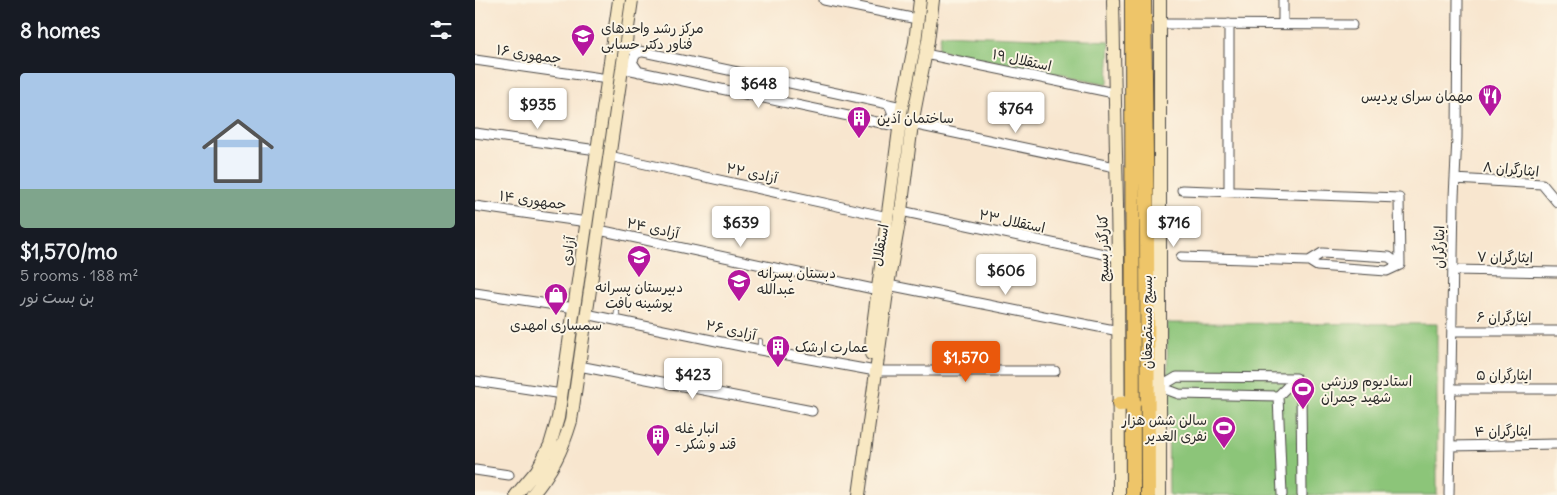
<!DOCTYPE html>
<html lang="en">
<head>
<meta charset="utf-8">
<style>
	:root { --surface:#171b24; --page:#20242c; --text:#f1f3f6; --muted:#9ea1a6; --line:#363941; --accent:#ea580c }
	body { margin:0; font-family:Delius,"Playpen Sans Arabic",sans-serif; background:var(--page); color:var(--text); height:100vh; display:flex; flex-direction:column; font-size:19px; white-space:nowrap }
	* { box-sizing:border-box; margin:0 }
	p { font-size:16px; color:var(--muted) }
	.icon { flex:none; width:28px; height:28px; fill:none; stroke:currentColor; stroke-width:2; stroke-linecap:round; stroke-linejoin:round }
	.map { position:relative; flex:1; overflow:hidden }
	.details { display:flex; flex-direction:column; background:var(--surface); width:475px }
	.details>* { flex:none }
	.price { position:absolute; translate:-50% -42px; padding:0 11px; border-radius:5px; background:#fff; color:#222; font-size:16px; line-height:32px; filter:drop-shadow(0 1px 2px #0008) }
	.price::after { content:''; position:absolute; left:50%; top:30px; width:15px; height:11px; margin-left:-8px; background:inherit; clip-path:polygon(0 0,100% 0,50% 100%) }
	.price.on { background:var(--accent); color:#fff }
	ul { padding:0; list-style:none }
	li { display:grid; align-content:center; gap:10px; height:265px; padding:0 20px }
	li+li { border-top:1px solid var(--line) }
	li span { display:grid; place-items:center; height:155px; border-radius:5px; color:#555 }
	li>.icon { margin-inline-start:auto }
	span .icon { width:90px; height:90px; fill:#fffc; stroke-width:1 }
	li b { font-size:21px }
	h2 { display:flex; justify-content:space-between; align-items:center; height:60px; padding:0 20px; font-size:21px }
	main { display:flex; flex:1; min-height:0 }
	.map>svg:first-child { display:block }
</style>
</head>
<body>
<main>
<section class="details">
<h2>8 homes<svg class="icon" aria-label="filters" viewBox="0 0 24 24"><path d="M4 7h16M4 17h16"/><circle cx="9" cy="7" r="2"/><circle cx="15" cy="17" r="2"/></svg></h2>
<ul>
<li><span style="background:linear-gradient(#a9c7e8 75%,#7fa58c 0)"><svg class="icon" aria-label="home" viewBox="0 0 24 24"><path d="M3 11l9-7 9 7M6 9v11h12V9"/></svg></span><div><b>$1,570/mo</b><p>5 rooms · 188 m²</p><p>بن بست نور</p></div></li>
</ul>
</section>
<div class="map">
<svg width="1082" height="495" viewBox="0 0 1082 495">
	<rect width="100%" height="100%" fill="#fcf5e5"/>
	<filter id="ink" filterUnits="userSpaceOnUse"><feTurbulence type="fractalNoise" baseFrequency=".02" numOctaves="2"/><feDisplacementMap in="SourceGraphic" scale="10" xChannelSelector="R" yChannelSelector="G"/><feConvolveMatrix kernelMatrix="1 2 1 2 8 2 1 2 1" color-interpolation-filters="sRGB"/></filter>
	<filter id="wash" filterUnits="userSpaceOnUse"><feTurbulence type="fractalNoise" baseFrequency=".0096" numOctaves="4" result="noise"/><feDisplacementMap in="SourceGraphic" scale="20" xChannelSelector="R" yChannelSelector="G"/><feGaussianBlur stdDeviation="1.12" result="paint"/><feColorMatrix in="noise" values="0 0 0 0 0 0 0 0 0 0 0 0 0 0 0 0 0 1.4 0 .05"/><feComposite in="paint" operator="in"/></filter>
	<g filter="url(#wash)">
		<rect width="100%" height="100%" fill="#f8e6cf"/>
		<path fill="#8cc579" stroke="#5c7852" d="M466 34 635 41 633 84 463 50Z
			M692 323 962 324V495H694Z"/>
	</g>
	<g filter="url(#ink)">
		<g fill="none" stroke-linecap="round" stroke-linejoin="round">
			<g stroke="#4a4744" stroke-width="6">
				<path id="lane" d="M141 320 142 312
					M285 341V350"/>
			</g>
			<g stroke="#4a4744" stroke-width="11">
				<path id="street" d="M349 0 442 19
					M685 24 877 25
					M808 24V0
					M150 48 427 107
					M450 54 639 93
					M0 60 133 79
					M147 68 425 127
					M164 72 157 62 161 54 166 52
					M408 124 413 121 418 114 414 104
					M437 124 640 167
					M0 133 122 150
					M134 156 413 217
					M980 179 1067 184 1082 202
					M707 190 924 198 925 265
					M754 191V24
					M0 206 112 222
					M426 211 643 257
					M124 230 403 290
					M706 257 834 261 847 253 914 257 925 265 912 271 842 266 834 261
					M978 270 1082 272
					M413 285 644 331
					M0 293 100 308
					M111 314 285 350 395 370
					M977 331H1082
					M104 366 337 411
					M402 371H580
					M0 381 87 394
					M685 387 702 377 821 378 826 393 827 495
					M685 387 704 394 803 396 807 495
					M976 389H1082
					M803 396 821 378
					M975 446 1082 444
					M0 470 34 475
					M974 495 979 197 982 138 983 0"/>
			</g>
			<g stroke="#4a4744" stroke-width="14">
				<path id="secondary" d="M638 0 643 257 644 495
					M685 0V495
					M396 354 397 333 427 107 440 42 445 0
					M41 495 62 470 75 445 83 418 144 0
					M57 495C77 471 87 451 96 421L157 0
					M384 495 413 285 426 211 437 124 453 41 458 0"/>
			</g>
			<g stroke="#4a4744" stroke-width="16">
				<path id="primary" d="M657 0 658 495
					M669 0 672 232 673 495
					M644 404 659 403"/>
			</g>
			<use href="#lane" stroke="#fff" stroke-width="4.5"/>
			<use href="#street" stroke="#fff" stroke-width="9"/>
			<use href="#secondary" stroke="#f8e8c3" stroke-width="12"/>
			<use href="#primary" stroke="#eec569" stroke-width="14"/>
		</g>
	</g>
	<defs>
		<g id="university-pin" transform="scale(1.25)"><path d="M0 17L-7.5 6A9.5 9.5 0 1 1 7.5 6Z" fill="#b5179e" stroke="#fcf5e5"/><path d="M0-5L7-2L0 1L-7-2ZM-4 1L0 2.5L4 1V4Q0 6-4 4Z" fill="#fff"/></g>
		<g id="restaurant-pin" transform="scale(1.25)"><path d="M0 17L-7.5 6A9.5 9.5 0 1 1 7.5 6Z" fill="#b5179e" stroke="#fcf5e5"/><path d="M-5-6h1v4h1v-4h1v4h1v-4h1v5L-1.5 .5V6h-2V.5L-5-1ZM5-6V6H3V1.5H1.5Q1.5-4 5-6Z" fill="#fff"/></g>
		<g id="building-pin" transform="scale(1.25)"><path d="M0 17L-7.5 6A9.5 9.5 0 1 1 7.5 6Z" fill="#b5179e" stroke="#fcf5e5"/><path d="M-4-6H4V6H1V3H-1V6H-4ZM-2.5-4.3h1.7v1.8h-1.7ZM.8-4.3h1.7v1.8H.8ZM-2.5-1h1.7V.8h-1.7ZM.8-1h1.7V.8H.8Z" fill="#fff"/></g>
		<g id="school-pin" transform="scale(1.25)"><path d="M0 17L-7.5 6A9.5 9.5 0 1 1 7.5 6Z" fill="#b5179e" stroke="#fcf5e5"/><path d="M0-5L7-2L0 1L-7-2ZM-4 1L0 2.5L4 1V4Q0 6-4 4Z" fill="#fff"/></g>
		<g id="shop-pin" transform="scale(1.25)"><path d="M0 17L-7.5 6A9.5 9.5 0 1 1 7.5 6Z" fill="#b5179e" stroke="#fcf5e5"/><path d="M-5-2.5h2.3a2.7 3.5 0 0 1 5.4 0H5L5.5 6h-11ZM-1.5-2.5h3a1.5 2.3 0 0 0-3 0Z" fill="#fff"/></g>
		<g id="stadium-pin" transform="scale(1.25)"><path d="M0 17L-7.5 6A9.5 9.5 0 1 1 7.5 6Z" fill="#b5179e" stroke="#fcf5e5"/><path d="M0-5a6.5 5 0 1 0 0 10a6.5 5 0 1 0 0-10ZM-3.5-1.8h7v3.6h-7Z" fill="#fff"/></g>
	</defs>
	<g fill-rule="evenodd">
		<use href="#university-pin" x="108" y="36"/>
		<use href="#restaurant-pin" x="1015" y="96"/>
		<use href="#building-pin" x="384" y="118"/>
		<use href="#school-pin" x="164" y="257"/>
		<use href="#school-pin" x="264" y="281"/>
		<use href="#shop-pin" x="81" y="295"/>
		<use href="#building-pin" x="303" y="347"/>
		<use href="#stadium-pin" x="828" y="389"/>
		<use href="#stadium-pin" x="749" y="428"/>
		<use href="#building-pin" x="183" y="436"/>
	</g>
	<g text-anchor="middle" stroke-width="4" stroke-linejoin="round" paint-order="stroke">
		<g font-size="14" fill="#2b2b2b" stroke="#fcf5e5" text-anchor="start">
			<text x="126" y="33">مرکز رشد واحدهای<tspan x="126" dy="16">فناور دکتر حسابی</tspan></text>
			<text x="998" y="101" text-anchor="end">مهمان سرای پردیس</text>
			<text x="402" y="123">ساختمان آذین</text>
			<text x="282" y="278">دبستان پسرانه<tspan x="282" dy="16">عبدالله</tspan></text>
			<text x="164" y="292" text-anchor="middle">دبیرستان پسرانه<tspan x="164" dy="16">پوشینه بافت</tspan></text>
			<text x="81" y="330" text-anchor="middle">سمساری امهدی</text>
			<text x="320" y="352">عمارت ارشک</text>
			<text x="846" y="386">استادیوم ورزشی<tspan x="846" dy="16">شهید چمران</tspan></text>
			<text x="732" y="425" text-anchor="end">سالن شش هزار<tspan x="732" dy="16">نفری الغدیر</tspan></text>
			<text x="200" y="433">انبار غله<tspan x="200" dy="16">- قند و شکر</tspan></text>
		</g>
		<g font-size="14" fill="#2b2b2b" stroke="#fcf5e5">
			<text transform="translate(54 54) rotate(8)" y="5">جمهوری ۱۶</text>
			<text transform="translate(547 60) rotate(12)" y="5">استقلال ۱۹</text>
			<text transform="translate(1036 169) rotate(5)" y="5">ایثارگران ۸</text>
			<text transform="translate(277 173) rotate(12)" y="5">آزادی ۲۲</text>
			<text transform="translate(58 200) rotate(8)" y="5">جمهوری ۱۴</text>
			<text transform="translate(537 221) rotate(12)" y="5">استقلال ۲۳</text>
			<text transform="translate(178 228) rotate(12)" y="5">آزادی ۲۴</text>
			<text transform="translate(405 245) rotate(-80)" y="5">استقلال</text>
			<text transform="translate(964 247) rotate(-89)" y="5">ایثارگران</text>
			<text transform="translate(628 248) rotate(-91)" y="5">کنارگذر بسیج</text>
			<text transform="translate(93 251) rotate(-82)" y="5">آزادی</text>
			<text transform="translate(1030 257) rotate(1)" y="5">ایثارگران ۷</text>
			<text x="1029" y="322">ایثارگران ۶</text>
			<text transform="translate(672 322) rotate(-90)" y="5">بسیج مستضعفان</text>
			<text transform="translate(256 330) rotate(12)" y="5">آزادی ۲۶</text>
			<text x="1029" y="380">ایثارگران ۵</text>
			<text transform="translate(1028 431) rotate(-1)" y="5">ایثارگران ۴</text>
		</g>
	</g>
</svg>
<b class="price" style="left:284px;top:109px">$648</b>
<b class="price" style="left:63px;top:130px">$935</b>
<b class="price" style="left:541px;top:134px">$764</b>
<b class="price" style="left:266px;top:248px">$639</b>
<b class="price" style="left:699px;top:248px">$716</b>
<b class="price" style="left:531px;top:296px">$606</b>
<b class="price on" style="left:491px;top:383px">$1,570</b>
<b class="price" style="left:218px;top:400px">$423</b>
</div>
</main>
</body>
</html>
